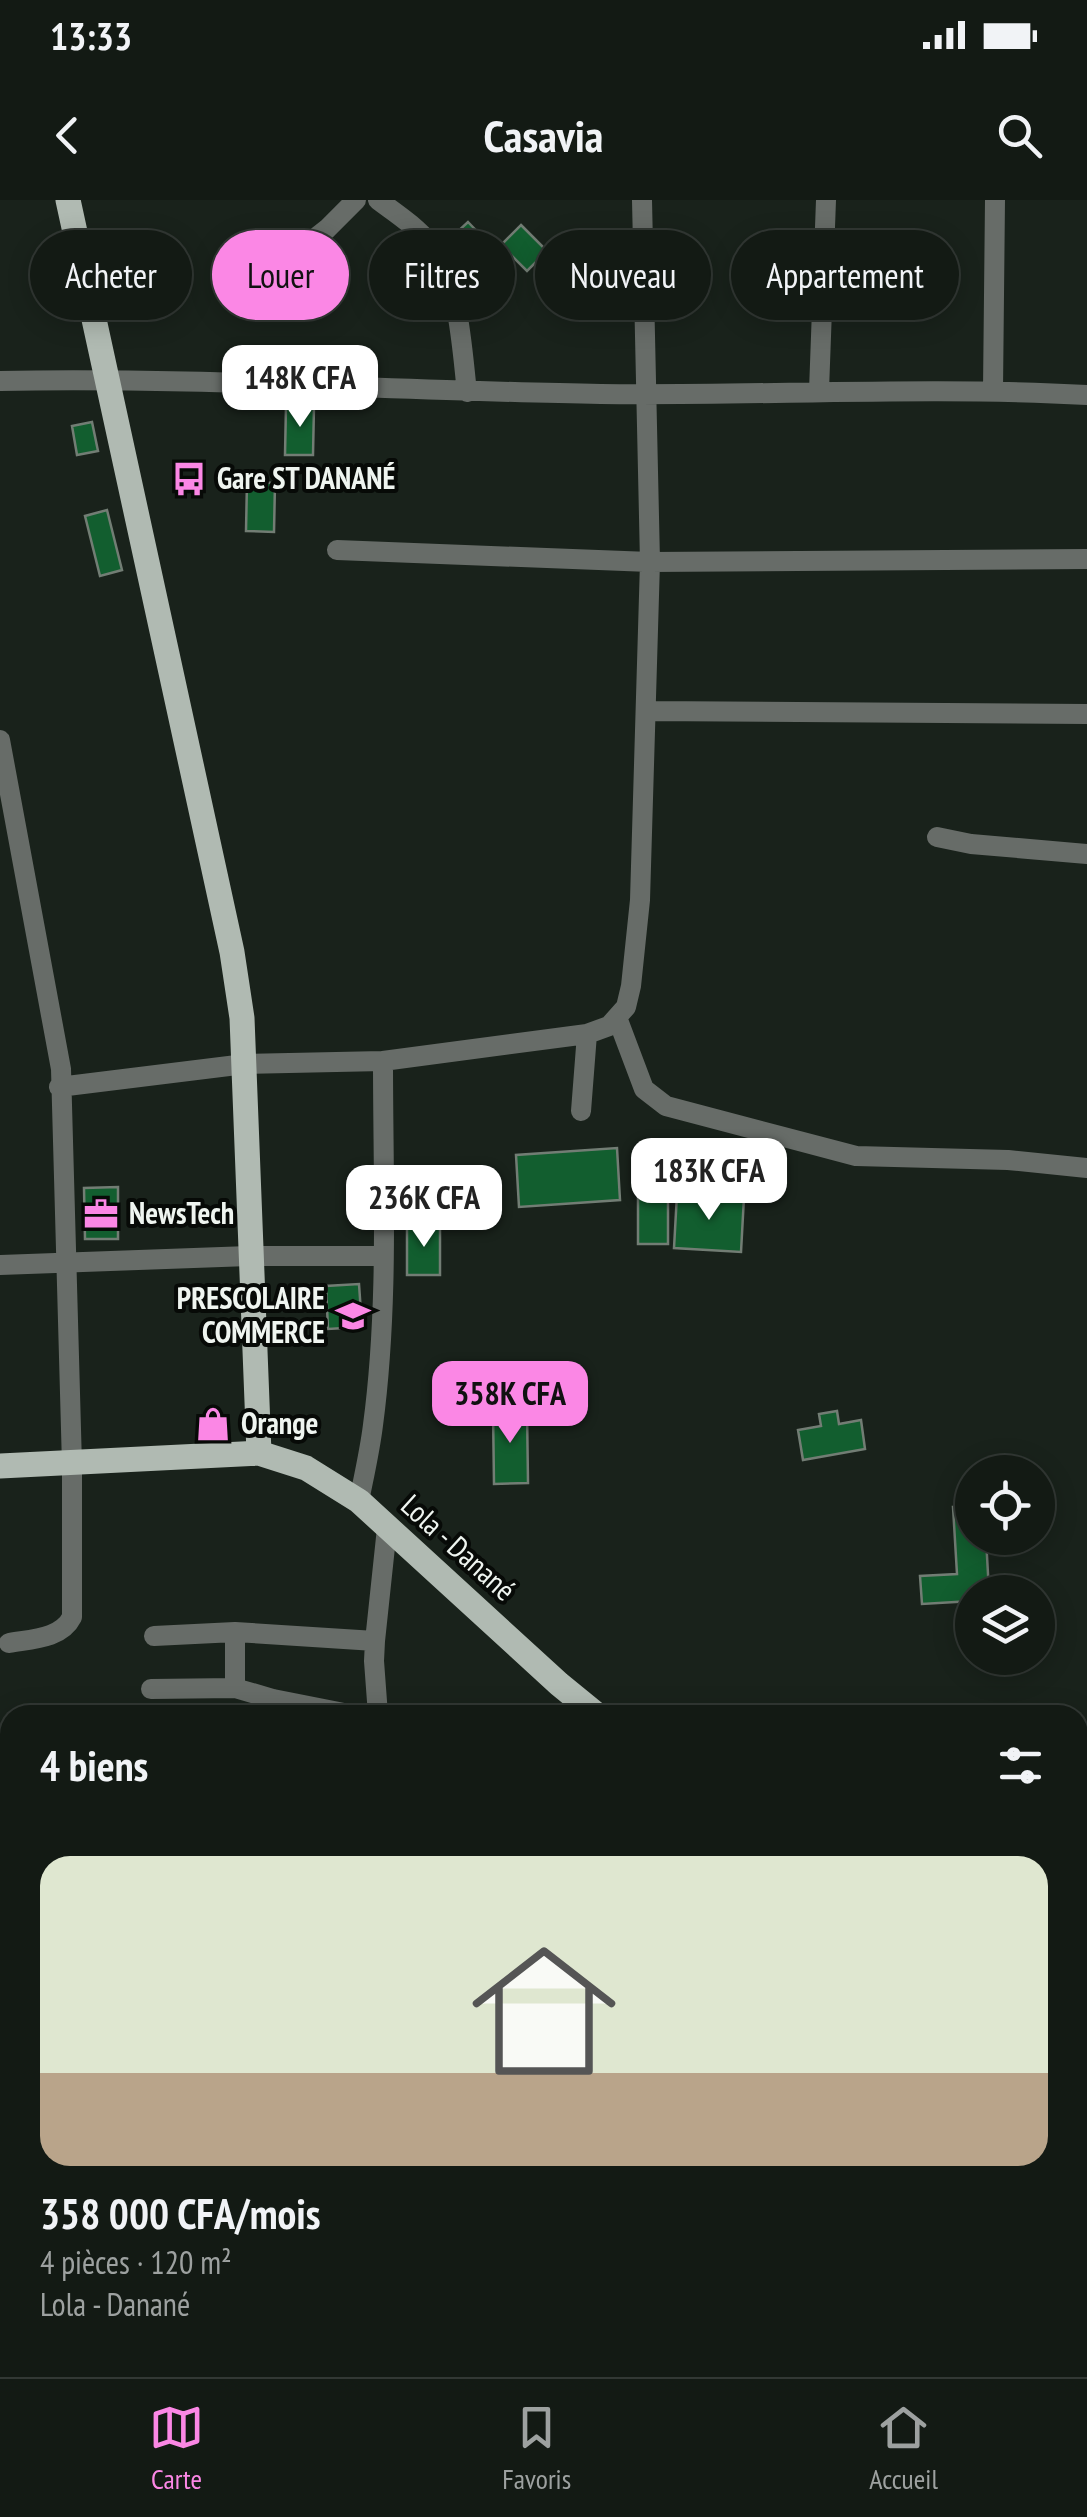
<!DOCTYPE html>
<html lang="fr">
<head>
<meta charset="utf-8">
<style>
	:root { --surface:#131a14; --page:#202722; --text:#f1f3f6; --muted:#9da1a0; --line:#323834; --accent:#fb87e5 }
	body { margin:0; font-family:"PT Sans Narrow",sans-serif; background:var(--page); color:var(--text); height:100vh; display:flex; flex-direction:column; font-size:38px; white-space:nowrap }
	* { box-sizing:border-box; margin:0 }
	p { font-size:32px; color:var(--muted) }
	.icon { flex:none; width:55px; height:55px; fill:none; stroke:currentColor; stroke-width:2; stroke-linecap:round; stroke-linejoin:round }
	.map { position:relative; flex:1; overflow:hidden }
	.side { position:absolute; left:0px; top:1505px; width:1088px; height:672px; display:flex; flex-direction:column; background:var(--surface); border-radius:30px 30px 0 0; box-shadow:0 5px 25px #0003,0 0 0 2px var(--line) }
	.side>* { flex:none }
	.banner { position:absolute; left:30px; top:30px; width:1028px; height:90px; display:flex; gap:20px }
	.fabs { position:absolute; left:955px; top:1255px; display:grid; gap:20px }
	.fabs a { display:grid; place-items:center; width:100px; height:100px; border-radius:50%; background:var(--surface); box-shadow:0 5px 25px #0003,0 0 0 2px var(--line); font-size:50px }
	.price { position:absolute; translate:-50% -85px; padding:0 22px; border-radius:20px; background:#fff; color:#222; font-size:32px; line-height:65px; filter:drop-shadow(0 2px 5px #0008) }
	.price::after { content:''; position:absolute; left:50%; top:60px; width:30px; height:22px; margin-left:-15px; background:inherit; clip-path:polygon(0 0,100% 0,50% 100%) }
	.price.selected { background:var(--accent); color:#111 }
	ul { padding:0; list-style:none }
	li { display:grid; align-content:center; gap:20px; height:530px; padding:0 40px }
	li span { display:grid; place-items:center; height:310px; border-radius:30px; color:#555 }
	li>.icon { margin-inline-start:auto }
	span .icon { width:180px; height:180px; fill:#fffc; stroke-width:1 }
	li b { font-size:42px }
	h2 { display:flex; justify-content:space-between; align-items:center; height:120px; padding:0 40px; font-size:42px }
	.tag { padding:0 35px; border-radius:45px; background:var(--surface); box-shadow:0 5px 25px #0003,0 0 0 2px var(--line); font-size:35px; line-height:90px }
	.tag.selected { background:var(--accent); color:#111 }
	.status { display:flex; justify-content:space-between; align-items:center; height:70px; padding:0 50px; background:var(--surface); direction:ltr }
	.status svg { height:28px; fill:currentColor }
	header { display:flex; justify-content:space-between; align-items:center; height:130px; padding:0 40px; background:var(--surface); font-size:45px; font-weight:700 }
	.tabs { display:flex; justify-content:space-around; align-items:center; height:140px; border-top:2px solid var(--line); background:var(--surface); font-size:28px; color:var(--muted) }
	.tabs a { display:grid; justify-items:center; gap:5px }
	.tabs .selected { color:var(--accent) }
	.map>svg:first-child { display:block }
</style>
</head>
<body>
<div class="status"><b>13:33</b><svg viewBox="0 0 49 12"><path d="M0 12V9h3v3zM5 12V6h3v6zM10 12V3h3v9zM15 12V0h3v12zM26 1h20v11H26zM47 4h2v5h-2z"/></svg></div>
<header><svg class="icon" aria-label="back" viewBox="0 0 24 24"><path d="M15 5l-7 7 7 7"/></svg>Casavia<svg class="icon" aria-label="search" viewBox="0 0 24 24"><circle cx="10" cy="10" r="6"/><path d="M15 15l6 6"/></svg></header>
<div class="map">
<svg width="1087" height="2177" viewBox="0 0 1087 2177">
	<rect width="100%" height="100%" fill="#19221b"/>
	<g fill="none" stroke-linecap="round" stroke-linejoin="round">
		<path stroke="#24001e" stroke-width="5" d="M1078 1919 1087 1921
			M860 2177 867 2168"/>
	</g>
	<path fill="#125e2f" stroke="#727d74" stroke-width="2.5" d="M468 22 492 47 466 71 442 46Z
		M521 25 547 51 527 71 501 45Z
		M606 68 634 69V101H605Z
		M286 206H314L313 255H285Z
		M92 222 98 251 77 255 72 226Z
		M247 282 275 283 274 332 246 331Z
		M107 310 122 370 100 376 85 316Z
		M617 948 620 1000 519 1007 516 955Z
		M118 987V1039H85L84 988Z
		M677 994 744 997 741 1052 674 1048Z
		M638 997H668V1044H638Z
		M407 1026H440V1075H407Z
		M359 1084 362 1127 328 1129 326 1086Z
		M527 1209 528 1283 494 1284 493 1210Z
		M837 1211 839 1224 861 1220 865 1249 803 1260 798 1230 821 1226 819 1214Z
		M972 1306V1338H986L989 1392H972V1401L922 1404 920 1376 957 1374 953 1307Z
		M0 1815H5L8 1840 0 1841Z
		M6 1840 8 1856H1L0 1841Z
		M314 2168H338V2177H313Z
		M410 2168H430V2177H410Z"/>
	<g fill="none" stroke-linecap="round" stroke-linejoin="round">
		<path stroke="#676c68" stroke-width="20" d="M378 0C397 14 417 27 432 46 459 80 462 150 467 192
			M295 54 327 29 356 0
			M0 181C200 177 400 191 601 194 763 196 925 186 1087 195
			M993 190 995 0
			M819 191 826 0
			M337 350 650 362 1087 359
			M647 511 1087 514
			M0 540 61 869 72 1265V1417C61 1439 31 1439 9 1443
			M937 637 971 644 1087 654
			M618 820 644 889 666 906 856 956 1008 960 1087 968
			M59 887 245 864 383 861
			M581 911 587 834
			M0 1065 249 1056H383
			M359 1301C364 1276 370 1250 373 1225 389 1105 383 982 383 861L587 834 609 826 626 807 631 786 640 700 650 362 642 0
			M154 1436 235 1432 375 1441 387 1328
			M375 1441 374 1461 378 1515
			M235 1488 273 1499 354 1515
			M151 1489 235 1488V1432
			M1078 1792 1087 1796
			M0 1874 10 1875
			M0 2043 10 2044
			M0 2159 3 2177
			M491 2168 508 2177"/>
		<path stroke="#b0bab2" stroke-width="25" d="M68 0 232 752 242 818 259 1253
			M0 1266 259 1253 306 1268 359 1301 559 1484 597 1515
			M1078 1756 1087 1758"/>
	</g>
	<defs>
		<g id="bus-bare" transform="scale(2.7)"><path d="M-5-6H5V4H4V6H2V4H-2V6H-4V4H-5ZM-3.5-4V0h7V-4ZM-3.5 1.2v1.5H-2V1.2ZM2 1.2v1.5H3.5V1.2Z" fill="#fb87e5" stroke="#070a07" stroke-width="2.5" paint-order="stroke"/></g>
		<g id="office-bare" transform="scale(2.7)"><path d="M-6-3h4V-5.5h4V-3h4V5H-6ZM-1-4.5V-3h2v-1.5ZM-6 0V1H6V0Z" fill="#fb87e5" stroke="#070a07" stroke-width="2.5" paint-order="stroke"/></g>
		<g id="school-bare" transform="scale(2.7)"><path d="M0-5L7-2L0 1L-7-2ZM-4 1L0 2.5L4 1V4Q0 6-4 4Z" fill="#fb87e5" stroke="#070a07" stroke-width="2.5" paint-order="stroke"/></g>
		<g id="shop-bare" transform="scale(2.7)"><path d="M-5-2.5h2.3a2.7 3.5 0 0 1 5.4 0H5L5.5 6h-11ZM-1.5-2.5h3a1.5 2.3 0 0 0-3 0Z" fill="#fb87e5" stroke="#070a07" stroke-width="2.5" paint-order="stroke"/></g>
	</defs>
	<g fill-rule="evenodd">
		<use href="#bus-bare" x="189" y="279"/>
		<use href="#office-bare" x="101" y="1014"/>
		<use href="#school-bare" x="353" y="1116"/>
		<use href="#shop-bare" x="213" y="1224"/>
	</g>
	<g text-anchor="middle" stroke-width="8" stroke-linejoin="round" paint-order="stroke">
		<g font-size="30" font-weight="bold" fill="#eff5f0" stroke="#070a07" text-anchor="start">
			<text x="217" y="289">Gare ST DANANÉ</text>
			<text x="129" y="1024">NewsTech</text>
			<text x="325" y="1109" text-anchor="end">PRESCOLAIRE<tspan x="325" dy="34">COMMERCE</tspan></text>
			<text x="241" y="1234">Orange</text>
		</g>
		<g font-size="30" fill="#eff5f0" stroke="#070a07">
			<text transform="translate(458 1348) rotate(42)" y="10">Lola - Danané</text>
		</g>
	</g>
</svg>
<div class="fabs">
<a><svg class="icon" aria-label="locate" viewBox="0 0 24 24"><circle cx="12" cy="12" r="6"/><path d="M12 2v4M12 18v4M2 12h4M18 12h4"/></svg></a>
<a><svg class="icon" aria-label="layers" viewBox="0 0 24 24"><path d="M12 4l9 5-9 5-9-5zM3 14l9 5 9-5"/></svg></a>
</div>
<b class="price" style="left:300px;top:230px">148K CFA</b>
<b class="price" style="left:709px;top:1023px">183K CFA</b>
<b class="price" style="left:424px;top:1050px">236K CFA</b>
<b class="price selected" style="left:510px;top:1246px">358K CFA</b>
<div class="banner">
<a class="tag">Acheter</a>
<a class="tag selected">Louer</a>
<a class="tag">Filtres</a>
<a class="tag">Nouveau</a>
<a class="tag">Appartement</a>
</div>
<section class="side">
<h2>4 biens<svg class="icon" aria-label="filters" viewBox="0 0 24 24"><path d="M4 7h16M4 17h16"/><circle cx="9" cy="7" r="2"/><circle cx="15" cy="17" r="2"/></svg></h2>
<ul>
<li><span style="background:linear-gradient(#dfe7d0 70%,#b9a48a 0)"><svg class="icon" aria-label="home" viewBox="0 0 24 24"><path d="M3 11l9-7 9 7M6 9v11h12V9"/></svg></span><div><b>358 000 CFA/mois</b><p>4 pièces · 120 m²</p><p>Lola - Danané</p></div></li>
</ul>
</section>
</div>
<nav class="tabs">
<a class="selected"><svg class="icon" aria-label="map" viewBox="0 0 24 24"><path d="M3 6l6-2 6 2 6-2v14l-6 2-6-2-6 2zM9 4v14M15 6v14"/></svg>Carte</a>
<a><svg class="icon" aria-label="saved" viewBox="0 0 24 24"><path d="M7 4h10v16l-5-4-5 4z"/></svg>Favoris</a>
<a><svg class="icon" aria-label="home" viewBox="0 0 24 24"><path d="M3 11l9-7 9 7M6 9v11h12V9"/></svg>Accueil</a>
</nav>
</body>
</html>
